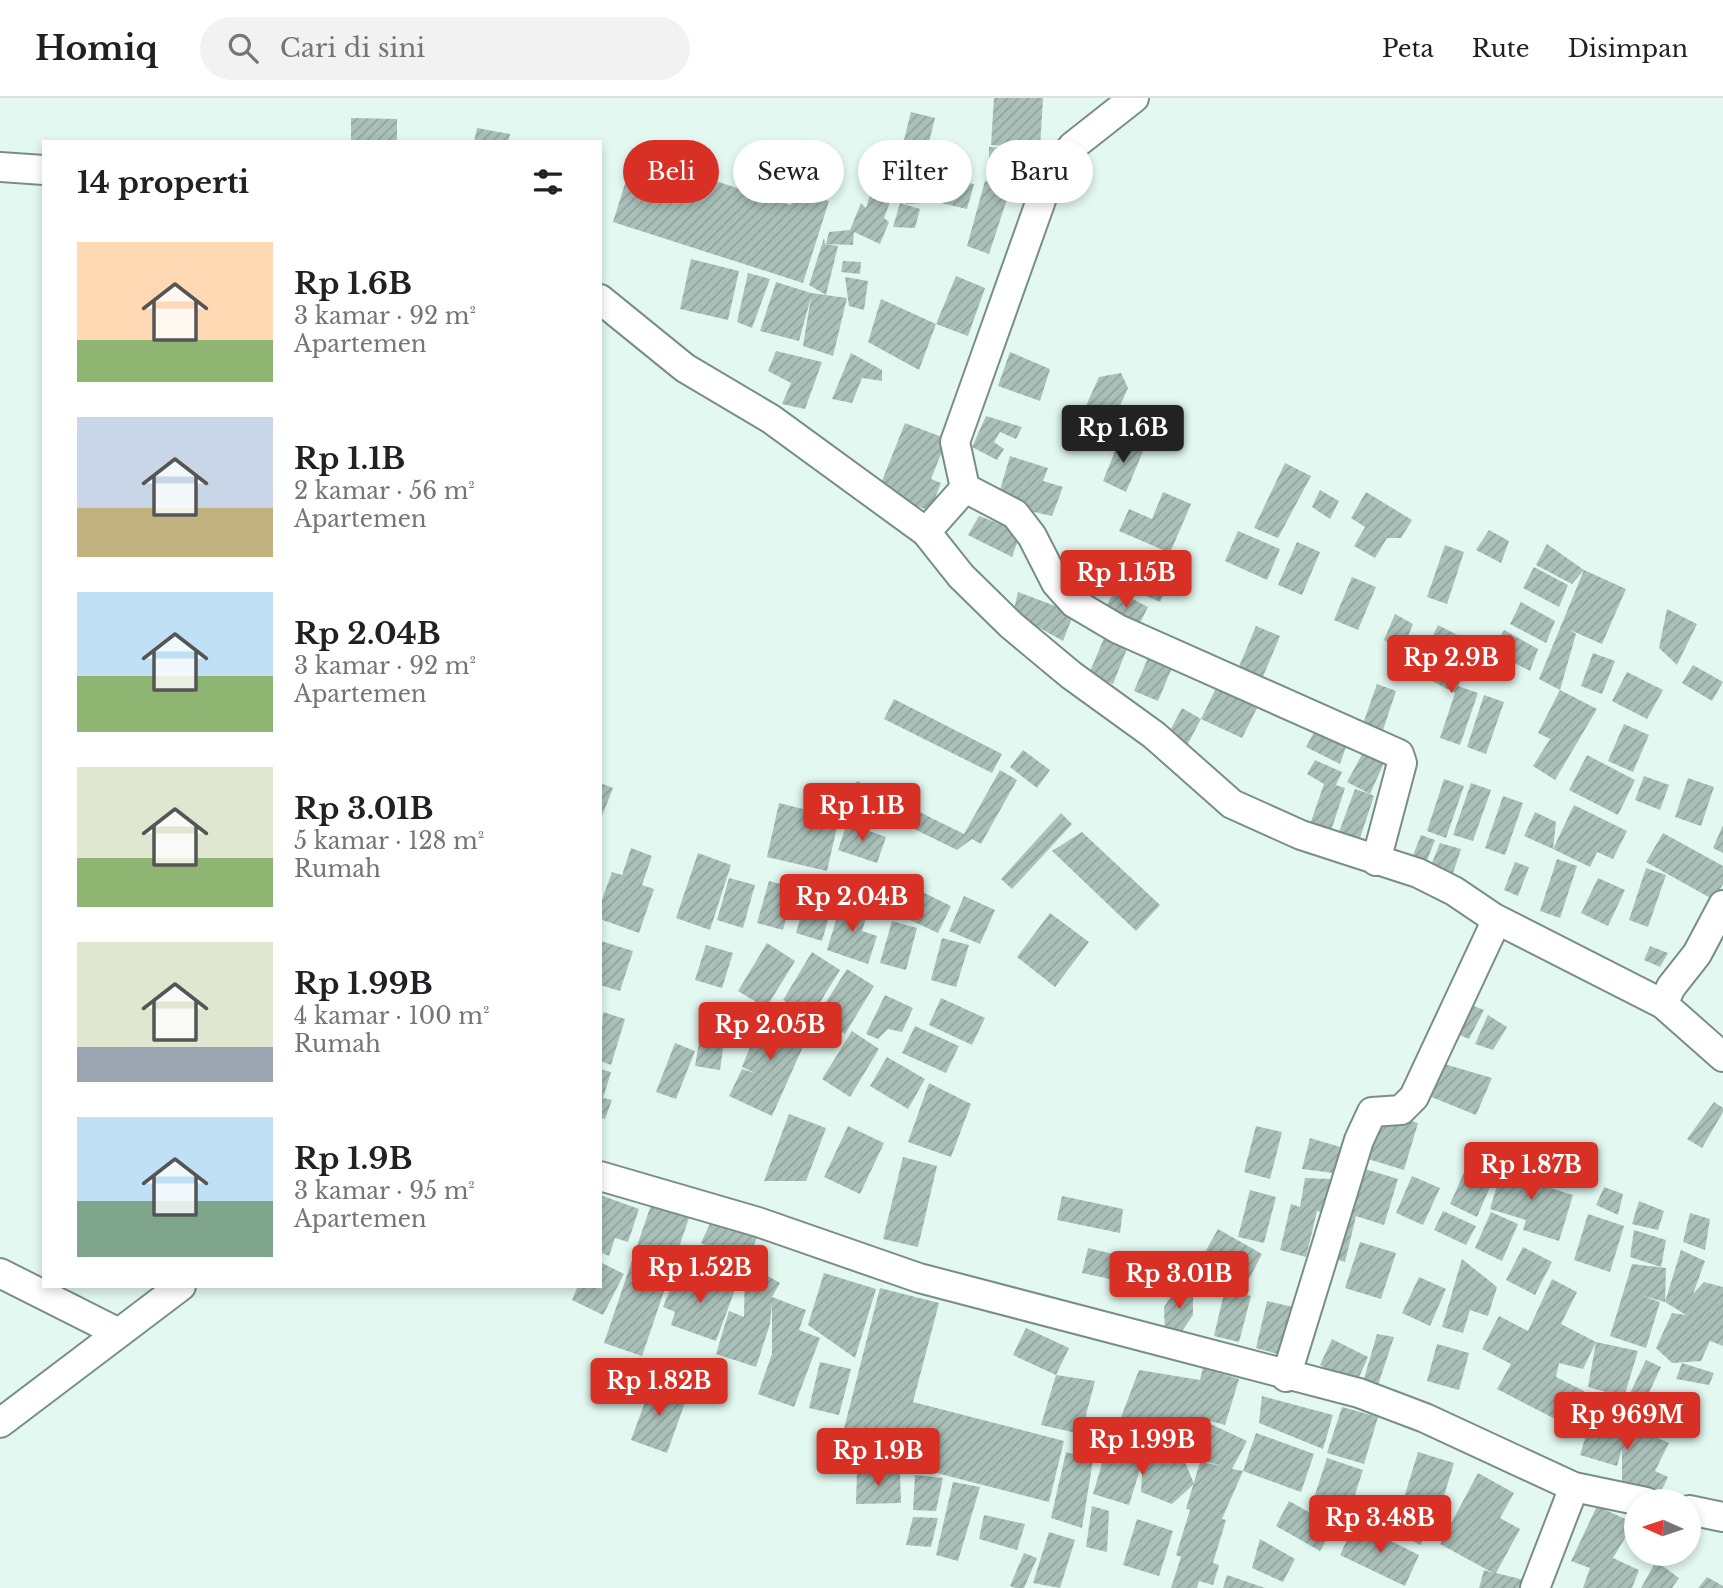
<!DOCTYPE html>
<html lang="id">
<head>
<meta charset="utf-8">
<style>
	:root { --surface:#fff; --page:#f2f2f2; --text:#202124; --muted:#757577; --line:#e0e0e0; --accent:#d93025 }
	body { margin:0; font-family:"Libre Baskerville",serif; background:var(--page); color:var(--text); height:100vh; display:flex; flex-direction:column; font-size:26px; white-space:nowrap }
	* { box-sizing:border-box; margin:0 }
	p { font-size:23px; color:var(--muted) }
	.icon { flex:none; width:38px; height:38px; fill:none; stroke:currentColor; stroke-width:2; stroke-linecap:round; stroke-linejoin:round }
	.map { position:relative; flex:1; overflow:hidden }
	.drawer { position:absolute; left:42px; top:42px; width:560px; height:1148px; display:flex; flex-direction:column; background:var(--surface); border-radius:0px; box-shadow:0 4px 10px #0003 }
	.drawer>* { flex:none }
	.top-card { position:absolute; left:623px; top:42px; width:665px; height:63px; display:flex; gap:14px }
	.needle { width:46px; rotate:273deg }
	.buttons { position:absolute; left:1624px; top:1391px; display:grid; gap:14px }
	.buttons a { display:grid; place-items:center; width:77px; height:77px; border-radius:50%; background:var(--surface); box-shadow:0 4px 10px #0003; font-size:35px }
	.price { position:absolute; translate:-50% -60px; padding:0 16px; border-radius:7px; background:var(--accent); color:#fff; font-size:23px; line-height:46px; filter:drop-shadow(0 2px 4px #0008) }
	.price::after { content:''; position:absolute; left:50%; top:42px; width:21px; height:16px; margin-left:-10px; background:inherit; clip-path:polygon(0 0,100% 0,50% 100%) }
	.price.active { background:#222; color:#fff }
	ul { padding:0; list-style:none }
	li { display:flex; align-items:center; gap:21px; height:175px; padding:0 35px }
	li span { display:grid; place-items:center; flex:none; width:196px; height:140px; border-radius:0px; color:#555 }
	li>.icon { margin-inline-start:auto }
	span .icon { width:84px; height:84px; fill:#fffc; stroke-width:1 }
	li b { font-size:30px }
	h2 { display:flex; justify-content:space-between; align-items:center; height:84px; padding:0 35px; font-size:30px }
	.chip { padding:0 24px; border-radius:32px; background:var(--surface); box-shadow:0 4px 10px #0003; font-size:24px; line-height:63px }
	.chip.active { background:var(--accent); color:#fff }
	header { display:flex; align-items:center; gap:42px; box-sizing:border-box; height:98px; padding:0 35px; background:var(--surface); border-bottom:2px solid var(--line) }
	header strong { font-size:33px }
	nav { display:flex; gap:38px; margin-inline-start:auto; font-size:24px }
	.search { width:490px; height:63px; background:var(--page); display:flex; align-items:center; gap:18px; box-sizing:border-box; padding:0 24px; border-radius:38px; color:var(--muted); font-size:26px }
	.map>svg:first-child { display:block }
</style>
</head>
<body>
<header>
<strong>Homiq</strong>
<div class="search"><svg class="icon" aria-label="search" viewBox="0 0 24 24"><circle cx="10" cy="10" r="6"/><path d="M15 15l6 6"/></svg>Cari di sini</div>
<nav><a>Peta</a><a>Rute</a><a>Disimpan</a></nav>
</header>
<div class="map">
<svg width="1723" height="1490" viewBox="0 0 1723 1490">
	<defs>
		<pattern id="building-hatch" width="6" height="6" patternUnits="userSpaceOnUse" patternTransform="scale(1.75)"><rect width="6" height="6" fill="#aac0b9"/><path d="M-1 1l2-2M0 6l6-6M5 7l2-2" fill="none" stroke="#91a49e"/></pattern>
	</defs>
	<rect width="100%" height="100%" fill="#e2f8f0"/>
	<path fill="url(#building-hatch)" d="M994 0H1043L1040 50 991 47Z
		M911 14 935 20 926 56 902 50Z
		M351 20 397 21V44H351Z
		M477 30 510 36 508 44H474Z
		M989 49 1040 51V71L989 69Z
		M634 57 791 107 795 92 829 103 803 185 613 124Z
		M878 72 900 78 884 120 889 124 880 146 854 134 853 147 826 146 829 134 850 132 861 105 866 110Z
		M932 72 923 105 906 106 912 73Z
		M936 78 974 86 967 111 928 102Z
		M985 83 1010 92 989 156 967 148Z
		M900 105 920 111 915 130 893 129Z
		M824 140 825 146 838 148 826 197 809 187Z
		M691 161 739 173 728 222 680 211Z
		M843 163 861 164 860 176 841 174Z
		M748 175 770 181 752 230 737 224Z
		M956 178 985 190 968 238 936 226Z
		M845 179 868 183 864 212 849 208Z
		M776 184 811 195 847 200 833 258 803 248 811 199 799 243 760 233Z
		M881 201 936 226 919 272 868 244Z
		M776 253 822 264 805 311 782 306 791 285 768 273Z
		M1010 254 1050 271 1040 303 998 288Z
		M851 255 882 272V283L862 280 852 305 832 301Z
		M1121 275 1128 290 1104 343 1075 332 1099 279Z
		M986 318 1022 329 1016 341 1000 334 994 344 1004 351 997 362 972 349Z
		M905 325 947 341 931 381 941 385 930 413 878 393Z
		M1120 341 1144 351 1126 394 1103 383Z
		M1010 358 1048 370 1043 383 1063 389 1052 418 1025 412 1027 406 998 399Z
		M1285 365 1311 378 1278 440 1254 430Z
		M1320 392 1339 403 1330 421 1312 409Z
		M1163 394 1191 406 1170 455 1119 433 1129 411 1152 421Z
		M1366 394 1412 422 1401 440H1387L1375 460 1354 448 1365 429 1351 420Z
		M979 418 1021 434 1012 459 968 437Z
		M1489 432 1509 443 1501 465 1476 452Z
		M1238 433 1280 451 1267 482 1225 463Z
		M1297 444 1320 454 1302 497 1278 487Z
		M1547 446 1584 472 1572 486 1536 467Z
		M1445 447 1464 454 1447 506 1427 499Z
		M1138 453 1175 470 1160 504 1123 488Z
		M1534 469 1568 487 1559 509 1523 490Z
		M1584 472 1626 491 1602 546 1570 532 1576 536 1560 592 1539 581Z
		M1352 479 1376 489 1358 532 1334 522Z
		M1115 492 1148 509 1137 531 1103 514Z
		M1018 494 1074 515 1063 543 1013 515Z
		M1521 504 1555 523 1546 545 1510 526Z
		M1667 511 1697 526 1677 567 1659 550Z
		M1395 516 1413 526 1402 553 1384 542Z
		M1438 527 1477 547 1466 568 1428 548Z
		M1256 528 1280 538 1262 581 1238 571Z
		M1504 532 1538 551 1530 573 1493 554Z
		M1107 533 1130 543 1113 586 1089 576Z
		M1152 550 1176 560 1158 603 1134 593Z
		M1428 554 1466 573 1458 588 1478 595 1460 647 1440 640 1455 595 1417 575Z
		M1593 555 1615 563 1602 596 1581 588Z
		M1693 567 1723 584 1712 603 1682 585Z
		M1627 574 1663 592 1647 621 1612 603Z
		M1377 586 1396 593 1379 644 1359 637Z
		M1216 590 1257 610 1242 640 1201 621 1184 653 1165 642 1182 610 1201 621Z
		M1560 592 1597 611 1555 682 1533 668 1550 641 1538 635Z
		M1484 597 1504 604 1486 656 1467 649Z
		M894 601 1002 656 992 675 884 621Z
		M1319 625 1349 640 1340 666 1306 649Z
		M1624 626 1649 637 1633 674 1608 663Z
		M1366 649 1388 656 1370 696 1374 698 1357 749 1336 742 1355 691 1370 696 1347 684Z
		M1023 652 1050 672 1037 690 1010 669Z
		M1587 657 1635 682 1618 717 1569 692Z
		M1315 662 1342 674 1336 687 1345 690 1328 742 1307 735 1324 686 1307 676Z
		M1000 672 1017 682 981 746 972 741 957 752 849 699 857 683 964 736Z
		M1644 678 1669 687 1660 712 1635 702Z
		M1688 680 1714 689 1701 728 1675 719Z
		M1444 681 1464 688 1446 740 1427 733Z
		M600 685 613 690 600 723Z
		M1471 685 1491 692 1473 743 1453 737Z
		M1503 698 1523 705 1505 757 1485 750Z
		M779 705 839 720 827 773 767 759Z
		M1574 707 1627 733 1613 761 1597 754 1590 769 1553 751Z
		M1535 714 1556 724 1553 751 1524 738Z
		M1061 715 1072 726 1012 791 1001 781Z
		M847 725 886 739 877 765 838 752Z
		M1723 727V755L1713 750Z
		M1082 734 1160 807 1136 833 1052 753Z
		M1663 735 1723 768V786L1714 802 1646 764Z
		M1421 737 1435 742 1424 770 1410 765Z
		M1440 745 1461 751 1452 778 1430 770Z
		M631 750 652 758 642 787 654 791 639 835 600 821V807L612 774 622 777Z
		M698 755 731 767 710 832 676 820Z
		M1557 761 1577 768 1560 820 1540 813Z
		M1515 764 1529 769 1518 798 1504 792Z
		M1646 770 1666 777 1648 829 1629 822Z
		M729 780 755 787 743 830 717 822Z
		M1598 780 1625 792 1608 828 1581 815Z
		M769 783 795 790 783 832 757 825Z
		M908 787 951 808 938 835 895 815Z
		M808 793 834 801 822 843 796 835Z
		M964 798 995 812 980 846 949 833Z
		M842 802 869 811 862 833 877 838 868 866 827 852Z
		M1050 815 1089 844 1055 889 1017 859Z
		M892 823 917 830 906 872 880 865Z
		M942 840 969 847 956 889 931 882Z
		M601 843 633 853 620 893 600 887Z
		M767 845 795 863 766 910 738 893Z
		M706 847 733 855 722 890 695 882Z
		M1650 848 1668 855 1660 869 1644 862Z
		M812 854 840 872 811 919 783 902Z
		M847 871 874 888 845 936 817 918Z
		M885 897 913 910 902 934 888 931 878 941 866 936Z
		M941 900 985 920 972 947 929 927Z
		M1466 905 1484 912 1469 941 1450 933Z
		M766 910 810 933 772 1018 729 998 742 971 755 975 742 969Z
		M603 914 625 921 611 967 600 963Z
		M1488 917 1507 929 1493 952 1475 946Z
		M915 928 959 948 946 975 902 955Z
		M852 933 879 951 850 999 822 981Z
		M700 939 724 943 720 972 695 968Z
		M675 945 695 953 676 1001 656 994Z
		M887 959 925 981 908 1011 870 988Z
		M1441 965 1492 980 1476 1017 1429 998Z
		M600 971 611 974 603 1000 612 1002 605 1021 600 1020Z
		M929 985 971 1006 951 1059 908 1044Z
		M1714 1004 1723 1010V1014L1702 1050 1687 1041Z
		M1382 1014 1418 1025 1404 1072 1368 1061Z
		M789 1016 826 1030 806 1083H764Z
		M848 1028 884 1045 860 1096 824 1079Z
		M1256 1028 1282 1034 1270 1081 1244 1074Z
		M1310 1040 1347 1051 1341 1076 1302 1071Z
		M903 1059 937 1068 918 1149 883 1141Z
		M1504 1064 1540 1076 1537 1086 1573 1097 1559 1143 1523 1132 1526 1122 1490 1111Z
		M1362 1070 1398 1081 1384 1127 1356 1118 1345 1164 1328 1159Z
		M1466 1070 1493 1082 1477 1119 1450 1106Z
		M1412 1078 1440 1090 1423 1127 1396 1115Z
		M1305 1080 1332 1081 1330 1117 1317 1113 1306 1159 1280 1152 1291 1106 1300 1109Z
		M1604 1089 1623 1096 1618 1117 1596 1107Z
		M1250 1092 1276 1099 1264 1145 1238 1139Z
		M600 1097 639 1111 628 1144 615 1140 609 1158 600 1154Z
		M1062 1098 1123 1111 1120 1135 1057 1122Z
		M653 1101 691 1114 642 1258 604 1245Z
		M1639 1103 1664 1113 1658 1132 1632 1126Z
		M1443 1113 1476 1128 1466 1147 1434 1132Z
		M1491 1114 1518 1126 1502 1163 1475 1150Z
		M1690 1115 1710 1121 1705 1152 1683 1144Z
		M1588 1116 1624 1128 1610 1174 1574 1162Z
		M714 1117 758 1138 745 1165 701 1145Z
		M1218 1131 1262 1156 1249 1181 1204 1156Z
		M1634 1132 1666 1142 1661 1169 1630 1159Z
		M1360 1144 1396 1155 1381 1201 1345 1190Z
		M1523 1149 1552 1164 1535 1197 1506 1182Z
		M1088 1150 1139 1162 1134 1186 1082 1175Z
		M1681 1152 1705 1163 1693 1196 1704 1184 1723 1189V1248L1710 1243 1701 1263 1672 1265 1656 1250 1672 1215 1686 1217 1665 1204 1640 1197 1660 1204 1646 1250 1610 1238 1632 1166 1666 1170 1665 1204Z
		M1462 1161 1497 1189 1488 1218 1470 1212 1463 1235 1442 1229Z
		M600 1164 624 1176 603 1217 572 1202 578 1188H600Z
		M745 1165 780 1185 772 1199 806 1212 799 1232 820 1240 794 1309 758 1296 772 1256V1204L770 1226 756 1269 716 1256 729 1213 744 1219Z
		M697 1175 736 1189 716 1243 671 1227 675 1214 663 1209 673 1184 676 1185 678 1180 693 1186Z
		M824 1175 876 1191 855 1260 808 1227Z
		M1419 1179 1446 1191 1430 1228 1402 1215Z
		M1552 1181 1577 1194 1561 1226 1596 1244 1583 1271 1559 1265 1556 1279 1584 1293 1567 1327 1497 1291 1511 1266 1482 1251 1499 1218 1528 1233Z
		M1179 1186 1193 1189V1217L1178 1239 1165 1237 1164 1209Z
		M880 1190 939 1205 913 1304 1064 1343 1049 1404 839 1350Z
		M1225 1191 1251 1198 1239 1244 1214 1238Z
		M1267 1203 1293 1209 1281 1257 1256 1250Z
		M1026 1230 1069 1250 1056 1277 1095 1283 1081 1336 1041 1327 1056 1277 1013 1257Z
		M1377 1236 1394 1239 1377 1290 1363 1284Z
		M1332 1241 1368 1259 1356 1286 1320 1267Z
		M1596 1244 1638 1253 1624 1299 1588 1289Z
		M1437 1246 1469 1255 1459 1292 1427 1283Z
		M1646 1262 1661 1269 1647 1299 1664 1307 1654 1327 1622 1312Z
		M820 1264 851 1271 839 1317 809 1310Z
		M1682 1265 1714 1275 1709 1287 1676 1281Z
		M1203 1270 1239 1281 1225 1327 1199 1320 1187 1356 1117 1330 1139 1272 1200 1282Z
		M652 1285 687 1299 667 1355 631 1342Z
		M1262 1298 1333 1317 1323 1351 1259 1325Z
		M1342 1309 1378 1319 1364 1366 1327 1355Z
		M1594 1311 1669 1345 1655 1373 1668 1379 1658 1400 1622 1384V1351L1617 1368 1580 1357Z
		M1202 1322 1247 1343 1232 1371 1243 1373 1222 1421 1226 1422 1213 1465 1219 1467 1213 1487 1199 1483 1197 1490H1171L1181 1459 1176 1457 1190 1412 1186 1411 1200 1364 1223 1368 1188 1359Z
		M1256 1335 1314 1356 1301 1394 1243 1373Z
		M1107 1349 1143 1361V1355L1185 1364 1194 1386 1172 1406 1141 1394 1143 1361 1129 1407 1093 1396Z
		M1066 1354 1093 1362 1082 1430 1051 1420Z
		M1418 1354 1454 1365 1440 1411 1404 1400Z
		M1327 1360 1363 1372 1348 1418 1312 1406Z
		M857 1373 900 1376 901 1405 856 1406Z
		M1478 1375 1514 1395 1500 1420 1520 1431 1496 1475 1524 1482 1522 1490H1479L1484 1472 1493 1475 1440 1446Z
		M915 1377 943 1380 936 1413 913 1412Z
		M953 1384 980 1389 958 1463 936 1457Z
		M1390 1397 1434 1421 1420 1447 1375 1422Z
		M1289 1403 1334 1428 1320 1453 1276 1428Z
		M1092 1408 1109 1413 1107 1454 1086 1449Z
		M1597 1408 1634 1425 1613 1460 1639 1472 1632 1490H1583L1590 1470 1571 1463Z
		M984 1417 1025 1426 1017 1452 979 1441Z
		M913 1419 938 1420 931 1449 906 1447Z
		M1137 1421 1173 1433 1159 1478 1123 1467Z
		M1355 1425 1419 1457 1405 1488 1340 1457Z
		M1049 1434 1075 1442 1060 1490 1033 1485Z
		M1260 1441 1295 1461 1283 1484 1252 1470Z
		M1024 1455 1037 1460 1024 1490H1015L1010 1488Z
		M1656 1463 1679 1480 1672 1490H1641Z
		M1227 1477 1265 1490H1223Z
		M1707 1479 1723 1488V1490H1698Z"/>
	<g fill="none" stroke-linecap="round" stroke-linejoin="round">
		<g stroke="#798e87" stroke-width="32">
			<path id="street" d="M0 69 44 72
				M600 201 685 270 771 321 926 434 961 478 1011 527 1071 577 1154 637 1232 706 1301 737 1418 775 1454 793 1494 820
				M965 390 1015 416 1032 438 1056 485 1074 505 1118 531 1399 656 1402 665 1376 763
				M926 434 965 390 955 344 1050 77 1073 48 1134 0
				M1663 906 1723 959
				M600 1078 758 1124 919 1180 1359 1295 1425 1320 1574 1389 1646 1404
				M0 1175 119 1235
				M1286 1279 1359 1042 1372 1014 1401 1012 1414 999 1492 832 1494 820 1663 906 1671 889 1697 856 1723 807
				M0 1325 181 1188
				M1689 1412 1723 1419
				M1535 1490 1574 1389"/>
		</g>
		<use href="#street" stroke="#fff" stroke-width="28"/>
	</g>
</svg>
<div class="buttons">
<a><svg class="needle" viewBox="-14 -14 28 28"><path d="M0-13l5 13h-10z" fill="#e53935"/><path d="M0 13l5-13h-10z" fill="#757577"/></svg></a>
</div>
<b class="price active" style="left:1123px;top:367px">Rp 1.6B</b>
<b class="price" style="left:1126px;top:512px">Rp 1.15B</b>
<b class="price" style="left:1451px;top:597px">Rp 2.9B</b>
<b class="price" style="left:862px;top:745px">Rp 1.1B</b>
<b class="price" style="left:852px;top:836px">Rp 2.04B</b>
<b class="price" style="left:770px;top:964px">Rp 2.05B</b>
<b class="price" style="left:1531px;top:1104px">Rp 1.87B</b>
<b class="price" style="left:700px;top:1207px">Rp 1.52B</b>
<b class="price" style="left:1179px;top:1213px">Rp 3.01B</b>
<b class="price" style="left:659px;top:1320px">Rp 1.82B</b>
<b class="price" style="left:1627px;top:1354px">Rp 969M</b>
<b class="price" style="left:1142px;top:1379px">Rp 1.99B</b>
<b class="price" style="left:878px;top:1390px">Rp 1.9B</b>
<b class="price" style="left:1380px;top:1457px">Rp 3.48B</b>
<div class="top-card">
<a class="chip active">Beli</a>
<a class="chip">Sewa</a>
<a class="chip">Filter</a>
<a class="chip">Baru</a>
</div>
<section class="drawer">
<h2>14 properti<svg class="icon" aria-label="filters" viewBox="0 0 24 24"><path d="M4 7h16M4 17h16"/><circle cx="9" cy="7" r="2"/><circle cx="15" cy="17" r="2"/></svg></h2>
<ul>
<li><span style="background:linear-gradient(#ffd9b3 70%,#8fb573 0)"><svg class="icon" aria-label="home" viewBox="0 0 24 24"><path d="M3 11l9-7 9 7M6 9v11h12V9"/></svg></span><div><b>Rp 1.6B</b><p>3 kamar · 92 m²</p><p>Apartemen</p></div></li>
<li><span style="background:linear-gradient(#c9d6e8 65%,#c2b280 0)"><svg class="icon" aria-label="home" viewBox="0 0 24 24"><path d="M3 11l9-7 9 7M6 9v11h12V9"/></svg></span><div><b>Rp 1.1B</b><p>2 kamar · 56 m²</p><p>Apartemen</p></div></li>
<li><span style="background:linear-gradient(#bfe0f5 60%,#8fb573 0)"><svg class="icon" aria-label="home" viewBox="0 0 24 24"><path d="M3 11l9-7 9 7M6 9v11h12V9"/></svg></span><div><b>Rp 2.04B</b><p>3 kamar · 92 m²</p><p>Apartemen</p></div></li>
<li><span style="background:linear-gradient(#dfe7d0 65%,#8fb573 0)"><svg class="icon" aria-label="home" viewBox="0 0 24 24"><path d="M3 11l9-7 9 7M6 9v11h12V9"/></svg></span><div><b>Rp 3.01B</b><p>5 kamar · 128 m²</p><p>Rumah</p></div></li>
<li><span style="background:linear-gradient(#dfe7d0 75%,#9aa5b1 0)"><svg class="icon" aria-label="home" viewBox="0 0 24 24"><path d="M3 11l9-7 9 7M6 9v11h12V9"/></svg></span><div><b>Rp 1.99B</b><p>4 kamar · 100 m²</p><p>Rumah</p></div></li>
<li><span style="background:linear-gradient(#bfe0f5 60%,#7fa58c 0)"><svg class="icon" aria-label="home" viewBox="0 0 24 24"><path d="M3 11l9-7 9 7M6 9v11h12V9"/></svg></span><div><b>Rp 1.9B</b><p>3 kamar · 95 m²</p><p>Apartemen</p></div></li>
</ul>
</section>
</div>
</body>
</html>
